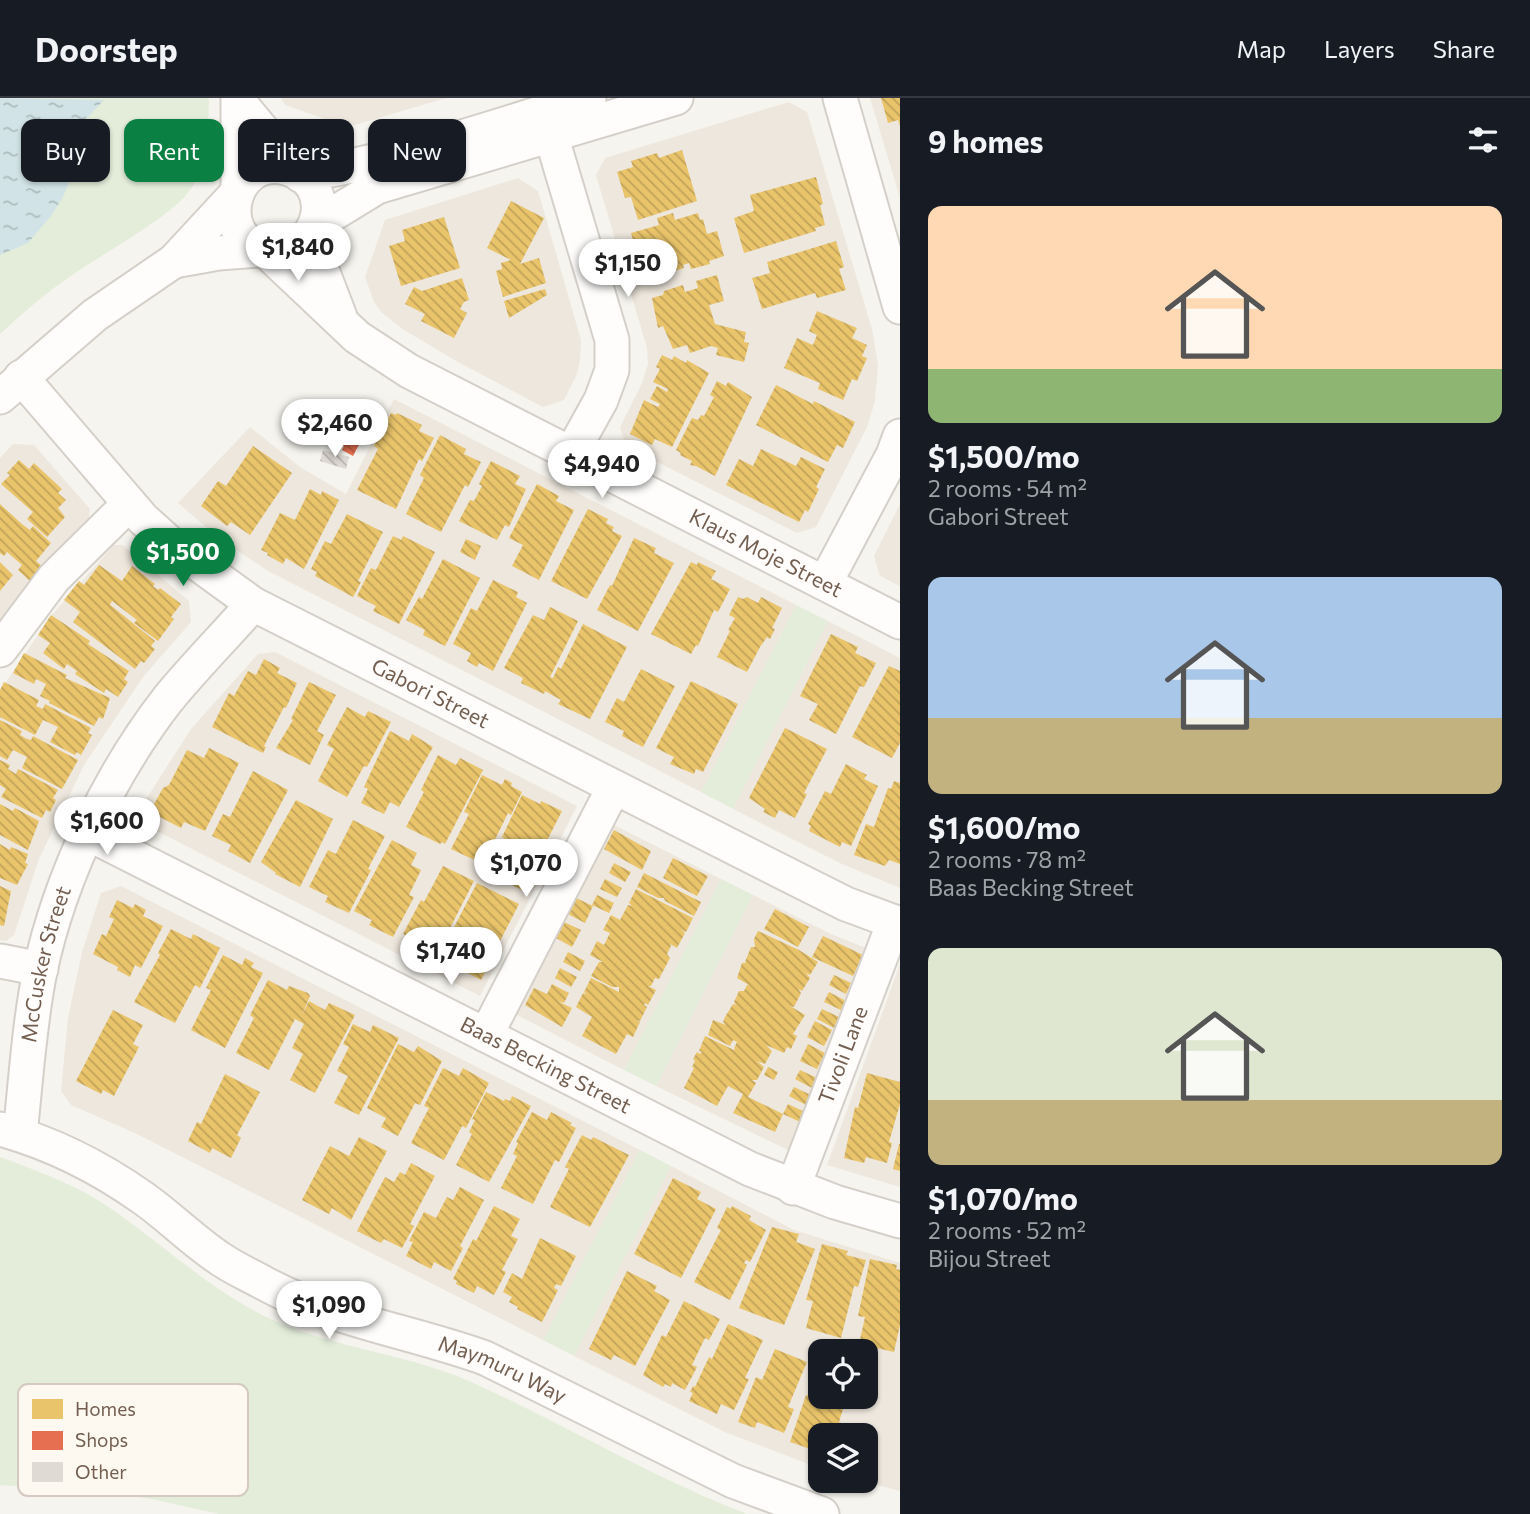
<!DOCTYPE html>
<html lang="en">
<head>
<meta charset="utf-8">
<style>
	:root { --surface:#171b24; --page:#242831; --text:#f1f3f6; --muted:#9ea1a6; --line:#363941; --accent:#0b8043 }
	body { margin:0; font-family:Commissioner,sans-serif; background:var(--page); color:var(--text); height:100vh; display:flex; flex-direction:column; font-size:26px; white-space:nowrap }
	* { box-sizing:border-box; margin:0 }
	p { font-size:23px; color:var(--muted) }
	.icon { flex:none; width:38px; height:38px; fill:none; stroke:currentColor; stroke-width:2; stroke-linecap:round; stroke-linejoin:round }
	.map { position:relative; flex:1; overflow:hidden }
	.drawer { display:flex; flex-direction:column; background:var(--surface); width:630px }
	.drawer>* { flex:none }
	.banner { position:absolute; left:21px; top:21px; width:665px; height:63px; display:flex; gap:14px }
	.fabs { position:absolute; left:808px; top:1241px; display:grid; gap:14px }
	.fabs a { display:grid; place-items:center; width:70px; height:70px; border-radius:14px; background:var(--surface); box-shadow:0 2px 5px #0004; font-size:35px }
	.price { position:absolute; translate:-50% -60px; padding:0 16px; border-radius:24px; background:#fff; color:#222; font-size:23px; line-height:46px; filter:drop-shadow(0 2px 4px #0008) }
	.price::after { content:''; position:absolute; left:50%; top:42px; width:21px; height:16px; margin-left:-10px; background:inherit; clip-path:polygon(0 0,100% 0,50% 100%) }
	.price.selected { background:var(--accent); color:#fff }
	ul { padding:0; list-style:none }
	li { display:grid; align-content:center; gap:14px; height:371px; padding:0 28px }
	li span { display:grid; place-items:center; height:217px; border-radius:14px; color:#555 }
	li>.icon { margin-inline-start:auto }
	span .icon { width:126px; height:126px; fill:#fffc; stroke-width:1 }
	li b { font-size:30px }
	h2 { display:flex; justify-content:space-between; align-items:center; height:84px; padding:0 28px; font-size:30px }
	.pill { padding:0 24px; border-radius:14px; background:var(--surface); box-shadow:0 2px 5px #0004; font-size:24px; line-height:63px }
	.pill.selected { background:var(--accent); color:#fff }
	header { display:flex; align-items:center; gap:42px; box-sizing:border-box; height:98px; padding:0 35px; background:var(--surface); border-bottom:2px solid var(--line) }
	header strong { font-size:33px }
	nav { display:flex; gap:38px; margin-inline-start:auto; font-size:24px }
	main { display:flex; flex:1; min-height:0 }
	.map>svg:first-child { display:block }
</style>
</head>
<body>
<header>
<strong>Doorstep</strong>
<nav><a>Map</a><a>Layers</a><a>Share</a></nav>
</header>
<main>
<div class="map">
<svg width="900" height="1416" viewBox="0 0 900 1416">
	<defs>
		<pattern id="water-ripples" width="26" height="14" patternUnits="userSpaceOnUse" patternTransform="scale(1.75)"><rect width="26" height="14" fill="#d1e3e6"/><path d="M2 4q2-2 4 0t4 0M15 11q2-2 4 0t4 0" fill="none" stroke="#aebbbd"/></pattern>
		<pattern id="homes-back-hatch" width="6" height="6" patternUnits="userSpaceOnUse" patternTransform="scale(1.75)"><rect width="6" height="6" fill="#e9c46a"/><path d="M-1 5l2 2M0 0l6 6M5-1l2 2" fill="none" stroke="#c1a25a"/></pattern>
		<pattern id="shops-back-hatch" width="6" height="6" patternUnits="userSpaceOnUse" patternTransform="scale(1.75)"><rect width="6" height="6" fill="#e76f51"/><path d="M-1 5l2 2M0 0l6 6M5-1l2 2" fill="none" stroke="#c05e46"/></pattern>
		<pattern id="building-back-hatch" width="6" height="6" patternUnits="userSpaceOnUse" patternTransform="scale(1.75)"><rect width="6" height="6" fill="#e0dad4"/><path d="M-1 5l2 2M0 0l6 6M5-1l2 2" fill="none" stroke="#bab4ae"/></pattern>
	</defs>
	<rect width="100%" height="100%" fill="#f6f4ee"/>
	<path fill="#eee7dd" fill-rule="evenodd" d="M281 0H446L348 29 285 7Z
		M870 0H900V100Z
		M789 4 807 14 872 231 878 267 875 303 867 329 816 429 797 435 626 348 620 329 642 285 648 266 647 250 596 77 605 60Z
		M518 80 538 93 581 242 580 263 577 276 564 302 543 309 458 264 404 232 381 214 374 204 365 179 385 122Z
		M394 301 796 507 701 694 268 473 219 440 178 405 250 329 300 369 346 396Z
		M13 346 34 347 90 411 89 421 58 453 0 527V360Z
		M900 406V488L880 478 874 458Z
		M114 447H123L189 503 191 524 143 579 84 667 39 761 14 837 6 843 0 842V593L50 519Z
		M828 523 900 560V790L842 766 733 711Z
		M275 554 577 708 480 898 147 728 141 709 191 631 258 556Z
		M610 725 721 781 624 972 513 915Z
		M121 788 640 1052 543 1242 137 1036 71 1007 61 993 68 920 82 854 101 795Z
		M753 797 831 836 866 850 792 1054 656 988Z
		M900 866V1089L827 1067Z
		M671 1068 794 1132 900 1165V1393L862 1383 866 1382V1337H821V1371L725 1334 574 1258ZM821 1253H866V1298H821Z"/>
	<path fill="#e3edda" d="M0 0H208L209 2C208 31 208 59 194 86 178 116 105 154 75 175 48 193 24 214 0 236Z
		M796 507 828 523 733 711 701 694Z
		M721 781 753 797 656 988 624 972Z
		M640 1052 671 1068 574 1258 543 1242Z
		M0 1059C38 1073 77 1087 110 1110 162 1146 206 1188 262 1217 328 1250 402 1254 469 1283 563 1325 651 1379 747 1416H219L152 1401 102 1394 0 1387Z"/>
	<path fill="url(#water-ripples)" d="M0 0 104 2 88 19 70 31 72 77 63 99 51 118 28 145 0 157Z"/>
	<path fill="url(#homes-back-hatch)" d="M881 0H900V28L898 22 888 25Z
		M682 52 697 103 638 122 631 99 625 100 617 74 633 69 631 63 657 55 659 60Z
		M816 79 823 106 820 107 825 127 815 130 816 133 744 155 734 120 754 113 750 97Z
		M511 103 544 120 520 166 539 160 546 185 503 199 496 173 502 171 501 165 511 162 487 150Z
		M673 115 675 122 698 115 700 122 703 121 707 136 717 133 724 158 709 163 710 166 691 171 689 165 683 167 684 170 644 182 631 135 659 127 657 120Z
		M444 119 460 170 401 188 389 148 405 143 402 132Z
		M836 143 844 169 839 171 846 192 817 200 815 195 762 211 752 180 770 175 767 164Z
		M717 177 724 203 709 207 715 226 746 234 744 244 749 245 744 264 716 257 718 250 711 248 690 255 687 247 673 251 663 228 658 230 652 200 663 197 664 193 683 187 685 194 698 190 696 183Z
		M462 180 469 202 464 204 460 211 467 215 454 240 421 223 425 216 405 206 414 189 422 193Z
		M545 191 547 197 509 220 504 203Z
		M817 213 857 230 852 240 867 247 862 258 867 260 857 283 852 281 843 302 818 291 820 285 784 270 797 240 813 247 817 237 809 233Z
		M662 257 672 262 674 258 686 265 687 262 709 275 672 349 655 341 652 347 630 336 644 302 658 309 660 306 650 301 657 288 667 294 668 291 653 284 660 271 656 269Z
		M717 283 726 288 728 284 752 299 715 378 696 368 690 367 692 363 680 357 681 355 676 352 692 320 698 322 701 317 704 318 714 299 710 297Z
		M776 287 813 306 814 303 855 324 843 350 837 347 828 364 756 327Z
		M391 315 396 317 397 315 422 327 419 333 434 340 422 363 419 361 396 411 357 392 378 351 374 348Z
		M440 337 466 351 464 356 481 364 468 389 465 387 441 434 406 416 424 380 420 377Z
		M253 348 292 375 250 437 231 424 227 428 201 408 218 383 226 388Z
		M761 351 796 368 801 359 825 371 816 389 819 391 808 414 805 412 799 424 726 387 739 361 753 368Z
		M19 362 29 371 34 365 62 391 58 395 66 402 58 410 65 419 47 439 27 421 33 414 1 386 10 377 7 375Z
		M491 363 520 378 515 386 526 391 509 429 505 427 497 442 459 423 470 402 474 403 482 388 479 386Z
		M537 386 559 398 556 403 574 412 539 482 512 468 523 447 509 440Z
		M310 391 321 397 322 393 339 402 304 471 286 460 283 466 267 457 268 455 261 452 280 415 295 422Z
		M0 406 23 427 30 432 33 428 51 445 36 463 43 469 30 483 18 472 22 467 7 454 4 458 0 455Z
		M588 411 608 421 606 425 614 429 612 433 622 438 587 501 551 483Z
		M347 416 383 434 358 483 361 484 353 499 315 478 317 474 311 471 325 443 331 446Z
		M393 438 401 442 403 438 435 454 399 526 373 513 376 508 357 498 371 470 376 472Z
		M634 440 656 450 654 455 674 465 638 533 597 512 610 487 612 488Z
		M466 441 481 448 475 462 460 454Z
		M443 461 480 480 445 548 423 537 425 532 406 522 419 499 422 501Z
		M0 464 13 477 0 493Z
		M691 464 697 467 698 464 716 473 711 481 730 491 718 514 714 512 698 548 696 547 691 556 651 536Z
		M99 467 122 483 132 468 155 486 153 488 158 492 160 490 181 506 171 519 174 521 158 543 134 525 137 522 112 503 110 507 103 501 155 543 151 548 155 551 144 565 141 563 135 571 73 524 80 514 64 502 79 483 84 487Z
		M493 482 518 494 516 499 527 505 493 573 479 565 477 569 467 563 471 555 453 546 471 510 477 513Z
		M738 499 743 501 747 499 758 505 761 499 782 510 772 530 775 531 770 541 767 539 760 549 747 574 717 559 730 533 728 532 735 520 729 517Z
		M550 509 578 523 550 579 553 580 558 569 561 571 583 526 627 549 590 621 558 606 561 602 545 593 544 596 521 585 523 580 504 570 533 517 544 522Z
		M51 517 90 543 88 546 129 573 124 581 128 584 118 599 106 591 104 595 75 576 77 573 67 566 64 571 43 555 50 545 38 537Z
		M831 536 858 549 855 555 876 565 864 589 860 588 836 636 809 622 818 606 800 598Z
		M24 555 67 577 65 580 110 600 103 621 99 619 94 628 49 605 50 603 40 598 46 586 36 581 34 586 13 575Z
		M264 561 280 570 277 575 297 585 286 610 284 609 264 648 266 649 263 655 212 629 229 595 234 598 248 573 256 577Z
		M889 568 900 573V645L892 660 852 639Z
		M641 571 675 588 643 649 622 638 624 633 605 624 617 600 624 604Z
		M691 583 738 606 703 674 696 671 694 676 670 666 674 659 656 650Z
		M4 584 39 602 36 608 43 611 45 606 91 630 88 635 92 637 81 657 77 654 75 657 50 644 58 629 43 622 35 637 0 619V592Z
		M309 584 336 597 317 633 324 637 310 667 276 650 293 622 291 621Z
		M347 609 365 619 368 613 391 624 367 669 364 668 347 699 318 683 334 651 327 647Z
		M0 622 22 633 20 637 27 641 31 642 33 638 78 662 62 691 22 670 27 659 13 652 7 662 0 658Z
		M785 630 827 651 804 695 807 696 795 720 779 712 775 720 763 714 765 711 749 700Z
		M390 633 409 643 412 636 433 649 399 709 390 704 384 716 361 705 368 691 364 689Z
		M209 650 239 665 205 733 184 724 181 730 158 718 154 706 163 690 169 687 187 652 204 660Z
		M438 657 456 667 460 660 483 672 445 746 442 744 440 746 406 729 424 694 421 692Z
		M0 662 10 667 8 671 16 676 18 671 58 692 53 700 56 702 50 714 46 712 42 720 1 699 6 691 0 687Z
		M846 666 867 677 864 681 878 688 851 748 842 744 840 749 809 733 811 728 808 726 825 693 831 696Z
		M253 673 288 692 250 765 228 753 231 747 212 738 223 716 230 719Z
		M482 677 502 687 505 681 512 685 511 688 522 694 511 717 508 715 483 766 451 751 469 716 464 714Z
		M894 683 900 685V766L889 762 885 768 854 757 866 726 874 729 888 690 891 691Z
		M522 697 540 706 541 703 562 713 522 792 500 781 503 773 491 767 505 741 502 739Z
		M296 702 333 721 300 789 275 776 276 775 261 764Z
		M0 706 13 713 15 710 39 723 28 752 0 737Z
		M353 722 385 738 368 771 371 772 349 815 325 804 328 798 309 789 328 752 336 756Z
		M614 732 651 753 642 772 604 751Z
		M392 742 417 755 411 767 421 772 409 797 414 799 393 839 369 827 372 822 354 813Z
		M0 746 10 752 11 749 28 756 25 765 28 766 17 787 0 780Z
		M673 760 708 778 697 798 663 780Z
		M614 765 631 774 625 784 609 775Z
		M443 768 474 783 448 834 451 835 477 785 519 806 498 847 502 849 490 872 487 870 481 882 456 869 458 864 440 855 437 861 417 850 420 844 403 836 421 802 424 804Z
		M644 775 701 804 694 818 665 803 664 800H658L637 789Z
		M605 781 622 790 617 799 600 791Z
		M0 788 11 793 4 828 0 827Z
		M636 791 693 820 686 834 681 832 685 835 677 850 670 846 671 848 667 856 670 860 659 881 655 880 651 888H648L656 892 648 907 645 905 644 907 647 909 640 923 636 922 640 924 633 939 627 936 616 956 582 938 592 919 576 909 583 895 587 896 584 894 591 880 619 894V889H612L591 878 599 864H603L590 857 597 843 604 847 610 835 603 832 611 817 620 822 628 807 632 808 629 805Z
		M597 797 614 805 609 815 592 807Z
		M576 800 593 808 585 825 568 816Z
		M117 802 133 810 135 806 141 809 146 812 143 818 163 828 141 870 135 867 130 879 117 872 118 869 93 856 102 836 106 838 114 821 109 819Z
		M775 811 809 829 798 849 764 831Z
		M564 824 581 832 572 849 556 840Z
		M171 831 191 841 193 836 220 850 200 890 195 887 175 925 134 904 160 857 158 855Z
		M758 833 799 852 818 864 810 877 806 875 810 880 802 893 798 891 801 895 794 909 790 908 805 917 793 936 797 938 791 951 787 949 784 955 766 947 772 953 765 966 757 963 764 969 757 982H752L756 985 748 999 783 1016 788 1006 805 1014 800 1024 783 1016 775 1034 733 1015 743 996 728 988 717 1008 684 990 694 970 692 969 695 963 693 961 697 954 700 956 702 954 699 953 705 938 734 952 735 951 734 950 737 944 733 942 730 948 708 937 713 922 726 927 723 924 725 919 733 906 736 907 734 904 739 893H744L747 887H749L737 880 742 865H747L745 864 751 849H755L754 841Z
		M823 838 863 857 853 878 812 859Z
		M568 854 585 863 580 873 563 864Z
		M223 857 242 867 245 860 254 865 251 869 263 875 225 950 191 932 211 892 206 890Z
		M560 870 577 879 571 889 555 880Z
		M834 877 851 885 846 896 829 887Z
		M268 882 287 892 289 888 308 895 310 898 302 917 309 903 325 912 329 905 355 917 315 995 290 982 303 956 292 950 304 926 295 921 269 972 236 955 254 920 250 917Z
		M552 886 569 895 564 905 557 903 572 910 562 929 525 907 534 890 547 896Z
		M829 894 846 903 841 912 824 904Z
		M822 911 839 919 834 930 817 921Z
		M113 912 143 927 133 946 139 949 114 998 103 992 101 996 76 983Z
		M815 923 832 932 824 948 807 939Z
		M353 926 370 934 373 927 399 940 359 1017 334 1005 348 978 337 973 349 949 343 946Z
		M398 946 414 954 418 948 442 963 420 1007 415 1005 398 1038 381 1029 386 1020 367 1010Z
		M808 946 825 955 817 971 800 963Z
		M768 969 778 974 774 982 764 977Z
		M443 970 459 978 463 970 489 985 466 1030 462 1028 444 1062 411 1045 429 1010 424 1008Z
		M800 972 817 980 812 990 795 981Z
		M867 975 900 984V1006L889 1044 892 1045 887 1065 866 1059 864 1065 844 1060 855 1009 858 1010Z
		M225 976 260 994 237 1037 241 1040 231 1060 212 1050 210 1055 188 1043 197 1024 201 1026Z
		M794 989 811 997 806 1007 789 998Z
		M486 994 504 1003 505 1001 510 1003 512 998 531 1008 489 1084 456 1067 472 1036 469 1034 475 1022 472 1021Z
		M532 1014 547 1022 551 1014 572 1025 570 1027 576 1030 559 1064 555 1062 533 1106 501 1090 517 1058 513 1056 518 1045 516 1044Z
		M582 1037 591 1042 593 1039 629 1057 590 1129 550 1109 569 1071 565 1069Z
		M359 1039 387 1053 351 1122 332 1110 329 1116 302 1102 330 1048 349 1058Z
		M899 1046H900V1073L893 1071Z
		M411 1065 435 1078 410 1126 414 1128 402 1150 384 1141 381 1145 357 1133 385 1079 394 1084 400 1074 405 1077Z
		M673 1080 701 1094 697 1101 716 1111 681 1180 634 1156Z
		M460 1089 484 1102 460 1148 463 1150 451 1173 434 1164 431 1171 406 1158 413 1144 409 1143 424 1114 436 1120 447 1099 453 1102Z
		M494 1108 520 1121 511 1138 518 1141 502 1172 506 1174 494 1197 477 1188 474 1195 456 1186 457 1183 453 1181 473 1141 476 1143Z
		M732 1108 751 1118 749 1122 766 1132 750 1164 746 1162 744 1165 747 1167 730 1202 694 1184 721 1132 717 1130 727 1109 731 1111Z
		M772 1129 799 1136 796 1144 815 1151 784 1227 739 1210Z
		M540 1140 576 1158 561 1188 556 1186 554 1190 558 1192 542 1224 517 1211 518 1209 509 1204 512 1199 503 1194 512 1175 522 1181Z
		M822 1146 848 1153 846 1157 866 1162 858 1189 854 1188 841 1240 806 1230 813 1203 806 1202Z
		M870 1161 897 1167 896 1171 900 1172V1227L894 1254 859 1246 865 1219 858 1218Z
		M627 1173 657 1188 654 1193 670 1202 635 1268 614 1257 611 1262 589 1251Z
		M684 1203 720 1221 709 1242 705 1240 692 1267 697 1269 685 1292 672 1285 671 1289 665 1286 663 1289 643 1277 662 1237 666 1239Z
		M728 1226 763 1242 745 1280 749 1281 734 1312 721 1306 717 1316 689 1303 693 1295 690 1294 693 1288 695 1289 709 1259 712 1261Z
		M775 1251 807 1264 788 1309 794 1311 784 1335 757 1324 755 1330 738 1324 756 1279 762 1282Z
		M820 1272 821 1298H847L839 1324 846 1327 842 1337H821V1349L818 1348 816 1353 790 1344 806 1297 809 1298Z"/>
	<path fill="url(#shops-back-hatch)" d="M344 308 373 320 353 358 342 352 344 348 327 339Z"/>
	<path fill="url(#building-back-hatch)" d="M323 352 349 359 346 371 320 363Z"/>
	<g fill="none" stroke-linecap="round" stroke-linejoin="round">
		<g stroke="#d4d0c9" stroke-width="37">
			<g id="minor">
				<path d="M840 0 900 209"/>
				<path d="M239 4 298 75"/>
				<path d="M551 37 612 242V272L601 302 571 356"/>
				<path d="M300 77C399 63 494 28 589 0"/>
				<path d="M238 91V0"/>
				<path d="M315 127 377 89 676 0"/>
				<path d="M315 128 322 172 340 219"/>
				<path id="s1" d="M266 153C323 159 339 84 286 70 233 56 211 139 266 153L357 239 409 273 900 524"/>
				<path d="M174 163 219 155 260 152"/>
				<path id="s2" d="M21 279 143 421 173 448 253 506 814 790 846 806 900 826"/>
				<path d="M0 299 95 217 174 163 236 96"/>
				<path d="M825 485 893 357 900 338"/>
				<path d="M0 552 54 480 129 406"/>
				<path id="s3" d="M87 735 750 1071 835 1104 900 1123"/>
				<path d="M0 863 41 871"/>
				<path d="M486 937 614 689"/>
				<path id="s4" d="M0 1031C52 1045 99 1069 143 1100 170 1119 194 1144 222 1162 234 1170 247 1176 260 1183 330 1222 410 1233 485 1260L733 1383 822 1416"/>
				<path id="s5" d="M20 1036C26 982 29 927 40 873 60 779 109 677 168 601 195 568 225 538 253 506"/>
				<path id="s6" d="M793 1090 894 824"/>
			</g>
		</g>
		<use href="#minor" stroke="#fefdfc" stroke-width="33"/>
	</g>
	<g text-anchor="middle" stroke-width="7" stroke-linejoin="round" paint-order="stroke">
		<g font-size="21" fill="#735e50" stroke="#fdf9f1">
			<text dy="7" stroke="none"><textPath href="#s1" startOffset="854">Klaus Moje Street</textPath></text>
			<text dy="7" stroke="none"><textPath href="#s2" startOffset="525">Gabori Street</textPath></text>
			<text dy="7" stroke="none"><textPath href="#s5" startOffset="172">McCusker Street</textPath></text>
			<text dy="7" stroke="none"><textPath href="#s6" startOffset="142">Tivoli Lane</textPath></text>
			<text dy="7" stroke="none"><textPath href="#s3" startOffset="514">Baas Becking Street</textPath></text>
			<text dy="7" stroke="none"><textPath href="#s4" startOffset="562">Maymuru Way</textPath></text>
		</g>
	</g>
	<rect x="18" y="1286" width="230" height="112" rx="10" fill="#fdf9f1" stroke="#d4cac1" stroke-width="2"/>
	<rect x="32" y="1301" width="31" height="20" fill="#e9c46a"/>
	<rect x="32" y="1333" width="31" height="19" fill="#e76f51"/>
	<rect x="32" y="1364" width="31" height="20" fill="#e0dad4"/>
	<g font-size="19" fill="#735e50">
		<text x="75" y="1318">Homes</text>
		<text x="75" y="1349">Shops</text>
		<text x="75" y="1381">Other</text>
	</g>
</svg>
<div class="fabs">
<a><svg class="icon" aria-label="locate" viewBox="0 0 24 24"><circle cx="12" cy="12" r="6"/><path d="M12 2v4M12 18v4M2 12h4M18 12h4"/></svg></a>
<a><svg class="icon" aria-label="layers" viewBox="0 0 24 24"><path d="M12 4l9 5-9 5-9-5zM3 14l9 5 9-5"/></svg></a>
</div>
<b class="price" style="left:298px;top:185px">$1,840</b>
<b class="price" style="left:628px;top:201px">$1,150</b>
<b class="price" style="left:335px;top:361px">$2,460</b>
<b class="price" style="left:602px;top:402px">$4,940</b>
<b class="price selected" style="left:183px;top:490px">$1,500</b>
<b class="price" style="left:107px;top:759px">$1,600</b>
<b class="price" style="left:526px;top:801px">$1,070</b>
<b class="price" style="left:451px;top:889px">$1,740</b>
<b class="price" style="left:329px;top:1243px">$1,090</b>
<div class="banner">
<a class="pill">Buy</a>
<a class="pill selected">Rent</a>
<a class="pill">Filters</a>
<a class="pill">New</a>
</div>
</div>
<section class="drawer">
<h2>9 homes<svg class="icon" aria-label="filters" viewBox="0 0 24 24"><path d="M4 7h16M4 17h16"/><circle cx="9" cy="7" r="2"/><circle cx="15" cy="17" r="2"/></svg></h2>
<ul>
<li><span style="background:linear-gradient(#ffd9b3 75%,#8fb573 0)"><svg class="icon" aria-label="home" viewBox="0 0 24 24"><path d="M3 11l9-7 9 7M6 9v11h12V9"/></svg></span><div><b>$1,500/mo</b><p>2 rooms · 54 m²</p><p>Gabori Street</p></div></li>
<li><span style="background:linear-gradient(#a9c7e8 65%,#c2b280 0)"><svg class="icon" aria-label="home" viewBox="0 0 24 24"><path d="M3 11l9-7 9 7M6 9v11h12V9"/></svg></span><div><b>$1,600/mo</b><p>2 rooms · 78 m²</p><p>Baas Becking Street</p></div></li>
<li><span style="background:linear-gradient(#dfe7d0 70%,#c2b280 0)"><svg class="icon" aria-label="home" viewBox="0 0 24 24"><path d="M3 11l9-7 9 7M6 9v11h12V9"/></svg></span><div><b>$1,070/mo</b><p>2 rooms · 52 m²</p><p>Bijou Street</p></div></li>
</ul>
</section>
</main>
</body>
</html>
